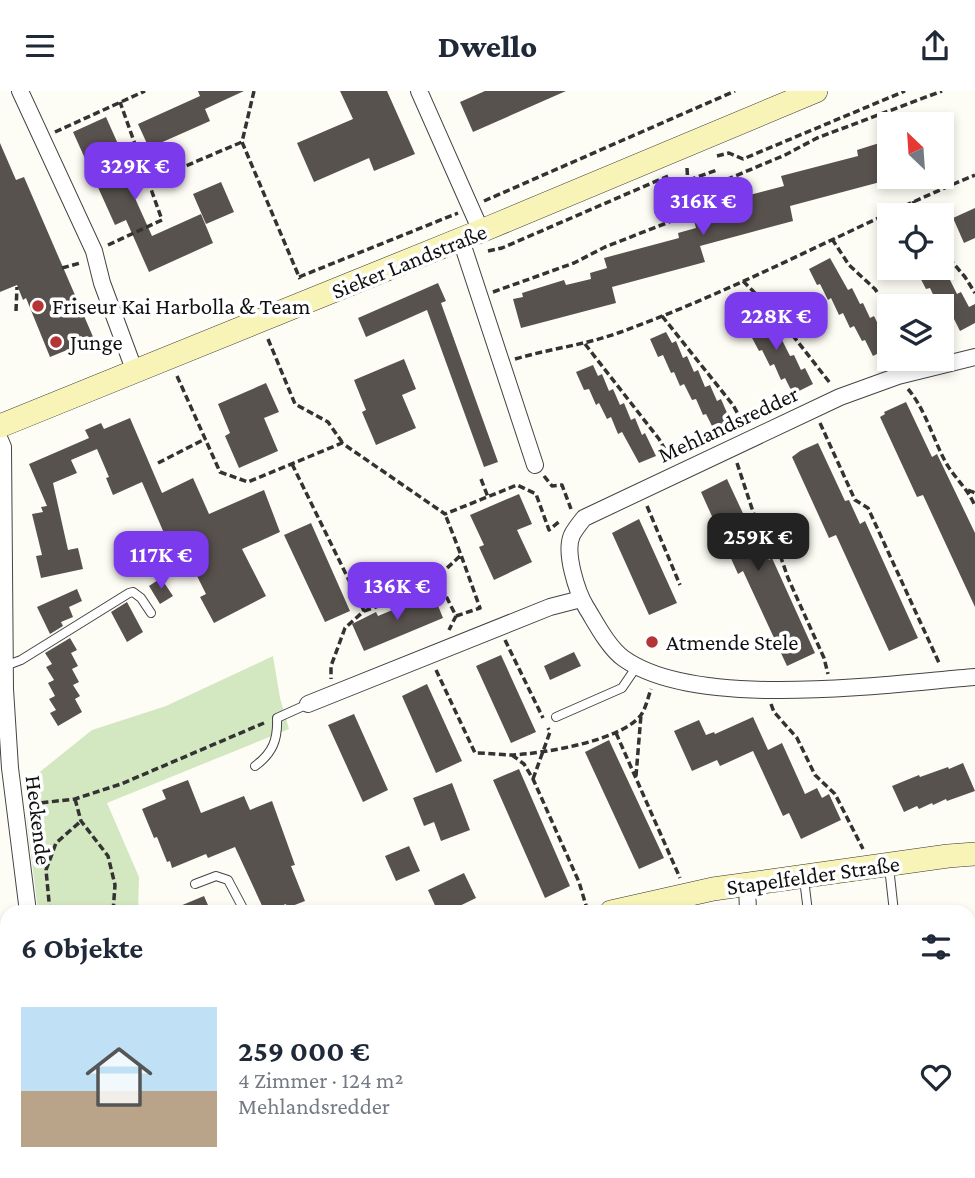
<!DOCTYPE html>
<html lang="de">
<head>
<meta charset="utf-8">
<style>
	:root { --surface:#fff; --page:#f6f6f7; --text:#1f2937; --muted:#747a83; --accent:#7c3aed }
	body { margin:0; font-family:"Crimson Pro",serif; background:var(--page); color:var(--text); height:100vh; display:flex; flex-direction:column; font-size:26px; white-space:nowrap }
	* { box-sizing:border-box; margin:0 }
	p { font-size:23px; color:var(--muted) }
	.icon { flex:none; width:38px; height:38px; fill:none; stroke:currentColor; stroke-width:2; stroke-linecap:round; stroke-linejoin:round }
	.map { position:relative; flex:1; overflow:hidden }
	.sheet { position:absolute; left:0px; top:814px; width:976px; height:275px; display:flex; flex-direction:column; background:var(--surface); border-radius:21px 21px 0 0; box-shadow:0 4px 10px #0003 }
	.sheet>* { flex:none }
	.needle { width:46px; rotate:335deg }
	.fabs { position:absolute; left:877px; top:21px; display:grid; gap:14px }
	.fabs a { display:grid; place-items:center; width:77px; height:77px; border-radius:0px; background:var(--surface); box-shadow:0 4px 10px #0003; font-size:35px }
	.price { position:absolute; translate:-50% -60px; padding:0 16px; border-radius:14px; background:var(--accent); color:#fff; font-size:23px; line-height:46px; filter:drop-shadow(0 2px 4px #0008) }
	.price::after { content:''; position:absolute; left:50%; top:42px; width:21px; height:16px; margin-left:-10px; background:inherit; clip-path:polygon(0 0,100% 0,50% 100%) }
	.price.selected { background:#222; color:#fff }
	ul { padding:0; list-style:none }
	li { display:flex; align-items:center; gap:21px; height:175px; padding:0 21px }
	li span { display:grid; place-items:center; flex:none; width:196px; height:140px; border-radius:0px; color:#555 }
	li>.icon { margin-inline-start:auto }
	span .icon { width:84px; height:84px; fill:#fffc; stroke-width:1 }
	li b { font-size:30px }
	h2 { display:flex; justify-content:space-between; align-items:center; height:84px; padding:0 21px; font-size:30px }
	header { display:flex; justify-content:space-between; align-items:center; height:91px; padding:0 21px; background:var(--surface); font-size:32px; font-weight:800 }
	.map>svg:first-child { display:block }
</style>
</head>
<body>
<header><svg class="icon" aria-label="menu" viewBox="0 0 24 24"><path d="M4 6h16M4 12h16M4 18h16"/></svg>Dwello<svg class="icon" aria-label="share" viewBox="0 0 24 24"><path d="M12 15V3M7 8l5-5 5 5M5 13v7h14v-7"/></svg></header>
<div class="map">
<svg width="975" height="1087" viewBox="0 0 975 1087">
	<rect width="100%" height="100%" fill="#fefdf5"/>
	<path fill="#d3e7c1" d="M273 565 280 607 289 638 107 712 139 786 138 821H38L27 730 26 692 92 639 166 615Z
		M379 1082H430L460 1087H378Z"/>
	<path fill="#58524e" d="M198 0H244L205 18 210 30 149 57 138 33 200 5Z
		M340 0H387L415 63 374 80 369 67 314 91 297 52 353 28Z
		M485 0H566L473 41 460 11Z
		M106 26 118 53 112 56 152 145 201 123 213 152 149 181 126 129 115 134 73 41Z
		M889 49V70L879 73 884 90 790 115 793 130 700 155 705 171 612 196 616 212 521 237 513 208 523 206 522 202 564 189 566 194 591 188 590 182 607 177 604 167 679 147 678 142 696 137 693 126 736 114 734 108 784 95 781 85 858 65 857 59Z
		M0 52 16 89 24 86 94 248 50 266 26 207 23 209 17 194 0 201Z
		M221 91 234 121 206 133 193 103Z
		M975 117V147L964 152 953 127Z
		M830 167 848 199 852 197 860 213 863 212 870 227 874 225 882 241 889 237V257L873 265 865 249 862 250 854 235 850 237 843 222 839 224 831 207 828 209 820 193 817 194 809 178Z
		M915 177H944L957 203 961 201 969 216 975 213V232L960 240 952 224 948 226 941 211 937 212 930 197 926 198Z
		M438 192 446 210 441 212 498 371 484 376 427 219 366 246 358 227Z
		M761 219 779 251 782 249 790 265 794 264 801 279 805 277 813 293 793 303 785 287 781 289 774 273 770 275 762 259 759 260 751 245 748 246 740 230Z
		M666 241 672 252 676 250 683 267 687 265 694 281 698 279 705 296 710 294 717 310 721 308 731 331 714 339 706 323 703 324 696 308 692 309 684 293 680 295 674 281 671 282 663 264 658 266 650 248Z
		M404 268 416 298 402 304 416 337 376 354 362 321 366 319 354 289Z
		M593 274 598 285 602 283 609 300 613 298 620 314 624 312 631 329 635 327 642 344 645 342 656 365 639 372 622 341 618 343 611 326 607 328 599 312 596 314 589 298 584 299 576 281Z
		M266 292 279 321 264 327 278 360 239 377 225 345 230 342 218 313Z
		M906 311 932 366 937 363 975 442V516L923 404 917 406 880 326 885 323 884 321Z
		M130 327 162 402 193 387 209 423 264 399 280 441 242 458 266 505 214 532 200 506 206 503 194 479 182 484 142 391 113 404 106 387 109 386 97 358 71 369 77 382 53 392 68 459 78 457 83 478 41 487 36 465 42 464 32 423 43 421 41 416 47 415 29 373 89 347 85 339 101 332 104 338Z
		M818 352 845 410 849 409 860 433 865 430 918 547 889 560 836 444 829 447 792 366 800 360Z
		M727 388 754 446 759 444 769 469 772 467 815 562 787 575 743 480 738 483 701 401Z
		M519 403 532 433 517 439 532 471 494 489 479 456 484 454 470 424Z
		M639 428 677 512 649 524 612 442Z
		M311 432 350 520 325 531 284 444Z
		M161 487 173 505 160 513 149 495Z
		M77 498 82 510 69 516 73 526 61 531 63 535 50 543 37 516Z
		M433 502 443 527 364 560 352 533 376 521 378 525Z
		M127 511 143 541 127 551 111 521Z
		M70 547 77 559 71 562 78 575 72 578 79 591 73 594 80 605 75 608 82 621 58 635 50 622 56 619 49 608 55 605 48 592 54 589 46 576 52 573 45 562Z
		M574 561 581 575 550 589 544 575Z
		M501 564 536 641 511 652 476 575Z
		M427 593 462 670 436 682 402 605Z
		M354 623 388 699 363 711 328 634Z
		M753 626 768 659 782 652 805 703 817 697 822 707 829 703 841 729 801 748 789 722 783 725 753 660 720 675 717 669 692 680 674 640 699 629 706 644 714 641 715 643Z
		M609 649 664 767 639 778 585 661Z
		M963 672 975 700 947 710 946 708 933 714 932 712 919 718 917 715 904 721 892 695 919 684 920 686 948 676 949 678Z
		M519 678 570 795 545 807 493 689Z
		M188 689 201 722 244 705 250 719 272 710 295 774 291 775 305 810 287 817 286 813 270 819 269 816 264 819 235 756 208 767 206 763 172 777 170 770 167 771 157 746 154 747 142 718 166 708 162 699Z
		M452 692 470 739 441 750 434 731 424 735 413 707Z
		M409 755 420 780 396 790 385 765Z
		M464 782 476 807 447 821H438L428 799Z
		M204 805 211 821H168V820Z"/>
	<g fill="none" stroke-linecap="round" stroke-linejoin="round">
		<g stroke="#444" stroke-width="10">
			<path id="lane" d="M5 575 21 569 129 502 133 501 141 507 151 522
				M556 626 622 597 637 575
				M255 675C273 662 278 648 277 627L308 613
				M889 776 894 821
				M804 788 808 821
				M195 793 216 785 228 789 245 821"/>
		</g>
		<g stroke="#444" stroke-width="18">
			<path id="street" d="M20 0 94 160 102 192 135 281
				M419 0 481 140
				M461 149 535 374
				M975 266 898 285 840 306 584 427C580 432 575 438 572 444 564 461 577 501 586 516 596 532 608 556 623 567 696 620 887 593 975 586
				M0 349 3 356 5 598 10 677 28 821
				M308 613 550 516 581 508
				M747 793 748 821
				M161 1082 162 1087
				M773 1082 774 1087"/>
		</g>
		<g stroke="#333" stroke-width="24">
			<path id="secondary" d="M0 335 481 140 816 0
				M611 821 713 798 948 765 975 763
				M0 1010H7"/>
		</g>
		<path stroke="#333" stroke-width="3.5" stroke-dasharray="7 3.5" stroke-linecap="butt" d="M254 0 242 51 300 188
			M55 41 145 0
			M717 65 729 62 743 68 905 0
			M687 77 688 94
			M689 89 717 79
			M148 91 242 51
			M484 110 735 0
			M913 110 919 124
			M832 148 849 174 875 198 889 219
			M108 154 162 129 120 11
			M942 159 965 186 975 202
			M488 160 502 157 668 85
			M62 177 80 172
			M299 186 458 122
			M743 190 776 223 830 292
			M493 201 574 172 605 156 669 131 680 124 695 105 709 96 785 64 817 47 942 0
			M16 220 17 196
			M662 225 733 314 745 336
			M268 248 295 313 328 331 342 351
			M585 253 659 348 671 369
			M515 268C549 258 584 254 618 242 740 198 855 134 975 84
			M177 285 220 381 248 391 342 352 445 423 517 394 536 403 549 439 560 430
			M908 298C925 318 932 345 944 368 953 386 967 396 975 415
			M820 332 855 409 868 417 940 574
			M158 372 205 348
			M737 372 760 442 763 447 778 458 788 487 824 567 828 583
			M292 373 364 520 345 537 331 575V588
			M544 385 552 395 562 394 571 418
			M481 388 488 406
			M968 399 975 402
			M647 415 680 494
			M437 487 456 525 449 539
			M364 520C409 505 426 498 461 464L445 423
			M456 525 480 517 461 464
			M505 549 543 627
			M436 579 475 662C488 662 501 664 513 664 545 662 621 650 641 624 646 617 648 606 651 598
			M771 613 774 621 797 647 815 684 835 703 863 758
			M616 642 680 787
			M512 664 524 673 533 688 579 791 588 821
			M636 685 641 624
			M533 688 550 641 548 637
			M75 708 81 730 108 765 115 794 113 821
			M31 713 75 708 121 693 264 632
			M50 821 46 779 56 752 81 730
			M104 1082 105 1087"/>
		<use href="#lane" stroke="#fff" stroke-width="8"/>
		<use href="#street" stroke="#fff" stroke-width="16"/>
		<use href="#secondary" stroke="#f8f3b7" stroke-width="23"/>
	</g>
	<g fill="#b53435" stroke="#fff" stroke-width="2.5">
		<circle cx="38" cy="215" r="7"/>
		<circle cx="56" cy="251" r="7"/>
		<circle cx="652" cy="551" r="7"/>
	</g>
	<g text-anchor="middle" stroke-width="7" stroke-linejoin="round" paint-order="stroke">
		<g font-size="23" fill="#111" stroke="#fff">
			<text transform="translate(409 170) rotate(-22)" y="8">Sieker Landstraße</text>
			<text transform="translate(728 333) rotate(-25)" y="8">Mehlandsredder</text>
			<text transform="translate(39 729) rotate(83)" y="8">Heckende</text>
			<text transform="translate(813 784) rotate(-8)" y="8">Stapelfelder Straße</text>
		</g>
		<g font-size="23" fill="#111" stroke="#fff" text-anchor="start">
			<text x="52" y="223">Friseur Kai Harbolla &amp; Team</text>
			<text x="70" y="259">Junge</text>
			<text x="666" y="559">Atmende Stele</text>
		</g>
	</g>
</svg>
<div class="fabs">
<a><svg class="needle" viewBox="-14 -14 28 28"><path d="M0-13l5 13h-10z" fill="#e53935"/><path d="M0 13l5-13h-10z" fill="#747a83"/></svg></a>
<a><svg class="icon" aria-label="locate" viewBox="0 0 24 24"><circle cx="12" cy="12" r="6"/><path d="M12 2v4M12 18v4M2 12h4M18 12h4"/></svg></a>
<a><svg class="icon" aria-label="layers" viewBox="0 0 24 24"><path d="M12 4l9 5-9 5-9-5zM3 14l9 5 9-5"/></svg></a>
</div>
<b class="price" style="left:135px;top:111px">329K €</b>
<b class="price" style="left:703px;top:146px">316K €</b>
<b class="price" style="left:776px;top:261px">228K €</b>
<b class="price selected" style="left:758px;top:482px">259K €</b>
<b class="price" style="left:161px;top:500px">117K €</b>
<b class="price" style="left:397px;top:531px">136K €</b>
<section class="sheet">
<h2>6 Objekte<svg class="icon" aria-label="filters" viewBox="0 0 24 24"><path d="M4 7h16M4 17h16"/><circle cx="9" cy="7" r="2"/><circle cx="15" cy="17" r="2"/></svg></h2>
<ul>
<li><span style="background:linear-gradient(#bfe0f5 60%,#b9a48a 0)"><svg class="icon" aria-label="home" viewBox="0 0 24 24"><path d="M3 11l9-7 9 7M6 9v11h12V9"/></svg></span><div><b>259 000 €</b><p>4 Zimmer · 124 m²</p><p>Mehlandsredder</p></div><svg class="icon" aria-label="heart" viewBox="0 0 24 24"><path d="M12 20l-8-8c-3-5 5-10 8-4 3-6 11-1 8 4z"/></svg></li>
</ul>
</section>
</div>
</body>
</html>
